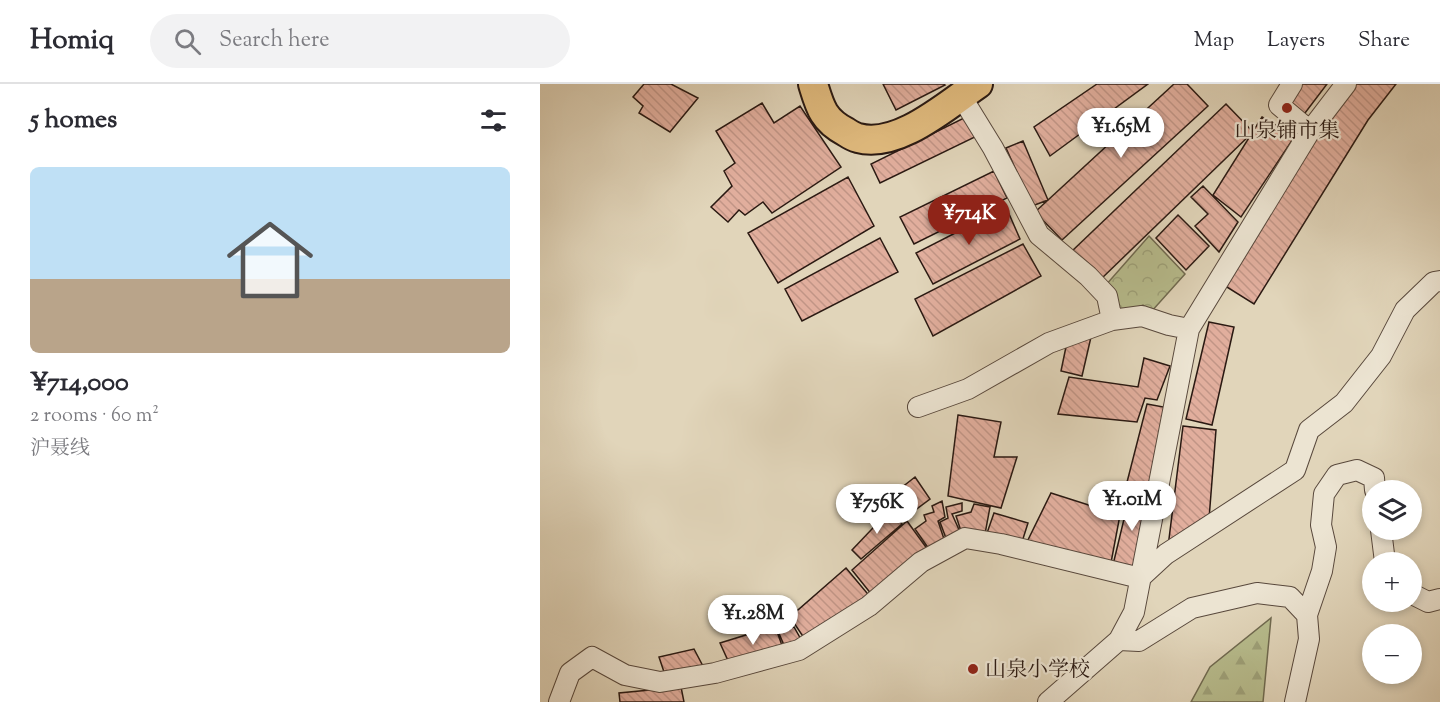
<!DOCTYPE html>
<html lang="en">
<head>
<meta charset="utf-8">
<style>
	:root { --surface:#fff; --page:#f2f2f3; --text:#2b2b33; --muted:#7c7c81; --line:#e1e1e2; --accent:#8f2418 }
	body { margin:0; font-family:"Sorts Mill Goudy","Noto Serif SC",serif; background:var(--page); color:var(--text); height:100vh; display:flex; flex-direction:column; font-size:22px; white-space:nowrap }
	* { box-sizing:border-box; margin:0 }
	p { font-size:20px; color:var(--muted) }
	.icon { flex:none; width:33px; height:33px; fill:none; stroke:currentColor; stroke-width:2; stroke-linecap:round; stroke-linejoin:round }
	.map { position:relative; flex:1; overflow:hidden }
	.sheet { display:flex; flex-direction:column; background:var(--surface); width:540px }
	.sheet>* { flex:none }
	.buttons { position:absolute; left:822px; top:396px; display:grid; gap:12px }
	.buttons a { display:grid; place-items:center; width:60px; height:60px; border-radius:50%; background:var(--surface); box-shadow:0 3px 9px #0003; font-size:30px }
	.price { position:absolute; translate:-50% -51px; padding:0 14px; border-radius:21px; background:#fff; color:#222; font-size:20px; line-height:39px; filter:drop-shadow(0 2px 3px #0008) }
	.price::after { content:''; position:absolute; left:50%; top:36px; width:18px; height:14px; margin-left:-9px; background:inherit; clip-path:polygon(0 0,100% 0,50% 100%) }
	.price.active { background:var(--accent); color:#fff }
	ul { padding:0; list-style:none }
	li { display:grid; align-content:center; gap:12px; height:318px; padding:0 30px }
	li span { display:grid; place-items:center; height:186px; border-radius:9px; color:#555 }
	li>.icon { margin-inline-start:auto }
	span .icon { width:108px; height:108px; fill:#fffc; stroke-width:1 }
	li b { font-size:26px }
	h2 { display:flex; justify-content:space-between; align-items:center; height:72px; padding:0 30px; font-size:26px }
	header { display:flex; align-items:center; gap:36px; box-sizing:border-box; height:84px; padding:0 30px; background:var(--surface); border-bottom:2px solid var(--line) }
	header strong { font-size:28px }
	nav { display:flex; gap:33px; margin-inline-start:auto; font-size:21px }
	.search { width:420px; height:54px; background:var(--page); display:flex; align-items:center; gap:15px; box-sizing:border-box; padding:0 21px; border-radius:33px; color:var(--muted); font-size:22px }
	main { display:flex; flex:1; min-height:0 }
	.map>svg:first-child { display:block }
</style>
</head>
<body>
<header>
<strong>Homiq</strong>
<div class="search"><svg class="icon" aria-label="search" viewBox="0 0 24 24"><circle cx="10" cy="10" r="6"/><path d="M15 15l6 6"/></svg>Search here</div>
<nav><a>Map</a><a>Layers</a><a>Share</a></nav>
</header>
<main>
<section class="sheet">
<h2>5 homes<svg class="icon" aria-label="filters" viewBox="0 0 24 24"><path d="M4 7h16M4 17h16"/><circle cx="9" cy="7" r="2"/><circle cx="15" cy="17" r="2"/></svg></h2>
<ul>
<li><span style="background:linear-gradient(#bfe0f5 60%,#b9a48a 0)"><svg class="icon" aria-label="home" viewBox="0 0 24 24"><path d="M3 11l9-7 9 7M6 9v11h12V9"/></svg></span><div><b>¥714,000</b><p>2 rooms · 60 m²</p><p>沪聂线</p></div></li>
</ul>
</section>
<div class="map">
<svg width="900" height="618" viewBox="0 0 900 618">
	<defs>
		<pattern id="forest-firs" width="22" height="20" patternUnits="userSpaceOnUse" patternTransform="scale(1.5)"><rect width="22" height="20" fill="#b7bc8d"/><path d="M5 1l3.5 6h-7zM16 11l3.5 6h-7z" fill="#9ea179"/></pattern>
		<pattern id="park-crowns" width="20" height="18" patternUnits="userSpaceOnUse" patternTransform="scale(1.5)"><rect width="20" height="18" fill="#b7bc8d"/><path d="M2 6a3 3 0 1 1 6 0M12 15a3 3 0 1 1 6 0" fill="none" stroke="#9ea179"/></pattern>
		<pattern id="building-back-hatch" width="6" height="6" patternUnits="userSpaceOnUse" patternTransform="scale(1.5)"><rect width="6" height="6" fill="#e1ae9d"/><path d="M-1 5l2 2M0 0l6 6M5-1l2 2" fill="none" stroke="#c19586"/></pattern>
	</defs>
	<rect width="100%" height="100%" fill="#e1d5ba"/>
	<filter id="stains"><feTurbulence type="fractalNoise" baseFrequency=".00333" numOctaves="4"/><feColorMatrix values="0 0 0 0 .2 0 0 0 0 .09 0 0 0 0 .02 0 0 0 .5 -.17"/></filter>
	<radialGradient id="worn" r=".72"><stop offset=".6" stop-color="#630" stop-opacity="0"/><stop offset="1" stop-color="#630" stop-opacity=".3"/></radialGradient>
	<path fill="url(#forest-firs)" stroke="#706a50" stroke-width="1.5" d="M731 534 723 618H651L670 583Z"/>
	<path fill="url(#park-crowns)" stroke="#706a50" stroke-width="1.5" d="M609 152 645 190 611 228 603 221 581 229 565 202Z"/>
	<path fill="url(#building-back-hatch)" stroke="#2a1912" stroke-width="1.5" d="M104 0H131L158 14 130 48 99 29 103 22 93 13Z
		M343 0H404L405 1 356 26Z
		M557 0H608L510 72 494 43Z
		M634 0H647L668 22 522 156 495 128Z
		M760 0H787L762 33 745 20Z
		M814 0H856L828 36 714 220 682 200 773 55Z
		M222 19 234 39 260 22 301 83 232 129 223 118 205 131 199 126 188 138 171 123 192 102 184 87 195 79 176 47Z
		M686 20 713 48 560 196 531 168Z
		M428 32 437 52 340 99 331 80Z
		M722 33 755 52 701 133 673 111Z
		M483 57 508 116 492 122 466 64Z
		M454 87 467 114 374 160 360 133Z
		M308 93 334 142 238 199 208 149Z
		M663 102 698 138 679 168 655 142 668 130 651 113Z
		M466 123 480 155 393 200 376 169Z
		M638 131 669 162 646 186 616 154Z
		M340 154 358 188 262 237 245 205Z
		M483 160 501 192 393 252 375 215Z
		M669 238 694 243 672 341 646 335Z
		M551 253 542 292 521 287 527 258Z
		M604 274 630 282 617 316 605 314 597 338 518 330 529 293 598 303Z
		M607 320 629 324 613 412 585 406Z
		M418 331 461 338 454 373H477L461 424 408 412Z
		M643 342 676 346 669 435 628 463Z
		M375 393 390 415 366 433 351 412Z
		M511 409 580 431 570 484 485 462Z
		M583 409 612 415 596 489 572 485 585 431 576 427Z
		M402 417 405 433 398 437 404 455 389 465 375 445 386 437 384 431 394 428 392 422Z
		M422 419V427L412 430 420 448 407 457 400 438 408 434 406 423Z
		M434 420 450 423 445 450 421 447 416 432 431 428Z
		M350 426 362 440 321 475 312 466Z
		M454 429 488 439 481 461 447 449Z
		M367 437 388 466 332 511 312 486Z
		M306 484 332 515 266 557 250 533Z
		M235 542 244 567 190 581 180 559Z
		M254 543 263 559 246 566 238 547Z
		M154 565 165 586 126 594 119 573Z
		M141 603 144 618H80L79 609Z"/>
	<g fill="none" stroke-linecap="round" stroke-linejoin="round">
		<g stroke="#58483c" stroke-width="22">
			<path id="minor" d="M752 0 739 21 770 47
				M421 12 453 64 499 151 548 192 567 212 572 236
				M378 323 428 305 509 259 572 236 602 232 629 241 649 245
				M841 446 845 478
				M872 510 888 518 900 515
				M767 531 782 487 786 463 781 441 784 410 797 391 817 386 834 394 835 406
				M579 556 599 557 652 524 717 509 750 513 767 531 769 555 755 618
				M19 618 30 589 52 573 85 591 120 598 175 589 259 566 329 522 381 478 425 454 461 460 600 494 626 470 755 386 769 346 804 319 841 272 865 226 894 198 900 197
				M508 618 579 556 594 528 649 245 770 47 806 0"/>
		</g>
		<g stroke="#2a1912" stroke-width="32">
			<path id="highway" d="M273 0C280 23 283 36 306 48 309 50 314 53 318 54 358 65 407 21 438 0"/>
		</g>
		<use href="#minor" stroke="#ece4d2" stroke-width="20"/>
		<use href="#highway" stroke="#e0ba7d" stroke-width="28"/>
	</g>
	<g fill="#8f2418" stroke="#ece4d2" stroke-width="2">
		<circle cx="747" cy="24" r="6"/>
		<circle cx="433" cy="585" r="6"/>
	</g>
	<g text-anchor="middle" stroke-width="4.5" stroke-linejoin="round" paint-order="stroke">
		<g font-size="21" fill="#2a1912" stroke="#ece4d2">
			<text x="747" y="53">山泉铺市集</text>
			<text x="445" y="592" text-anchor="start">山泉小学校</text>
		</g>
	</g>
	<rect width="100%" height="100%" filter="url(#stains)"/>
	<rect width="100%" height="100%" fill="url(#worn)"/>
</svg>
<div class="buttons">
<a><svg class="icon" aria-label="layers" viewBox="0 0 24 24"><path d="M12 4l9 5-9 5-9-5zM3 14l9 5 9-5"/></svg></a>
<a>+</a>
<a>−</a>
</div>
<b class="price" style="left:581px;top:75px">¥1.65M</b>
<b class="price active" style="left:429px;top:162px">¥714K</b>
<b class="price" style="left:592px;top:448px">¥1.01M</b>
<b class="price" style="left:337px;top:451px">¥756K</b>
<b class="price" style="left:213px;top:562px">¥1.28M</b>
</div>
</main>
</body>
</html>
